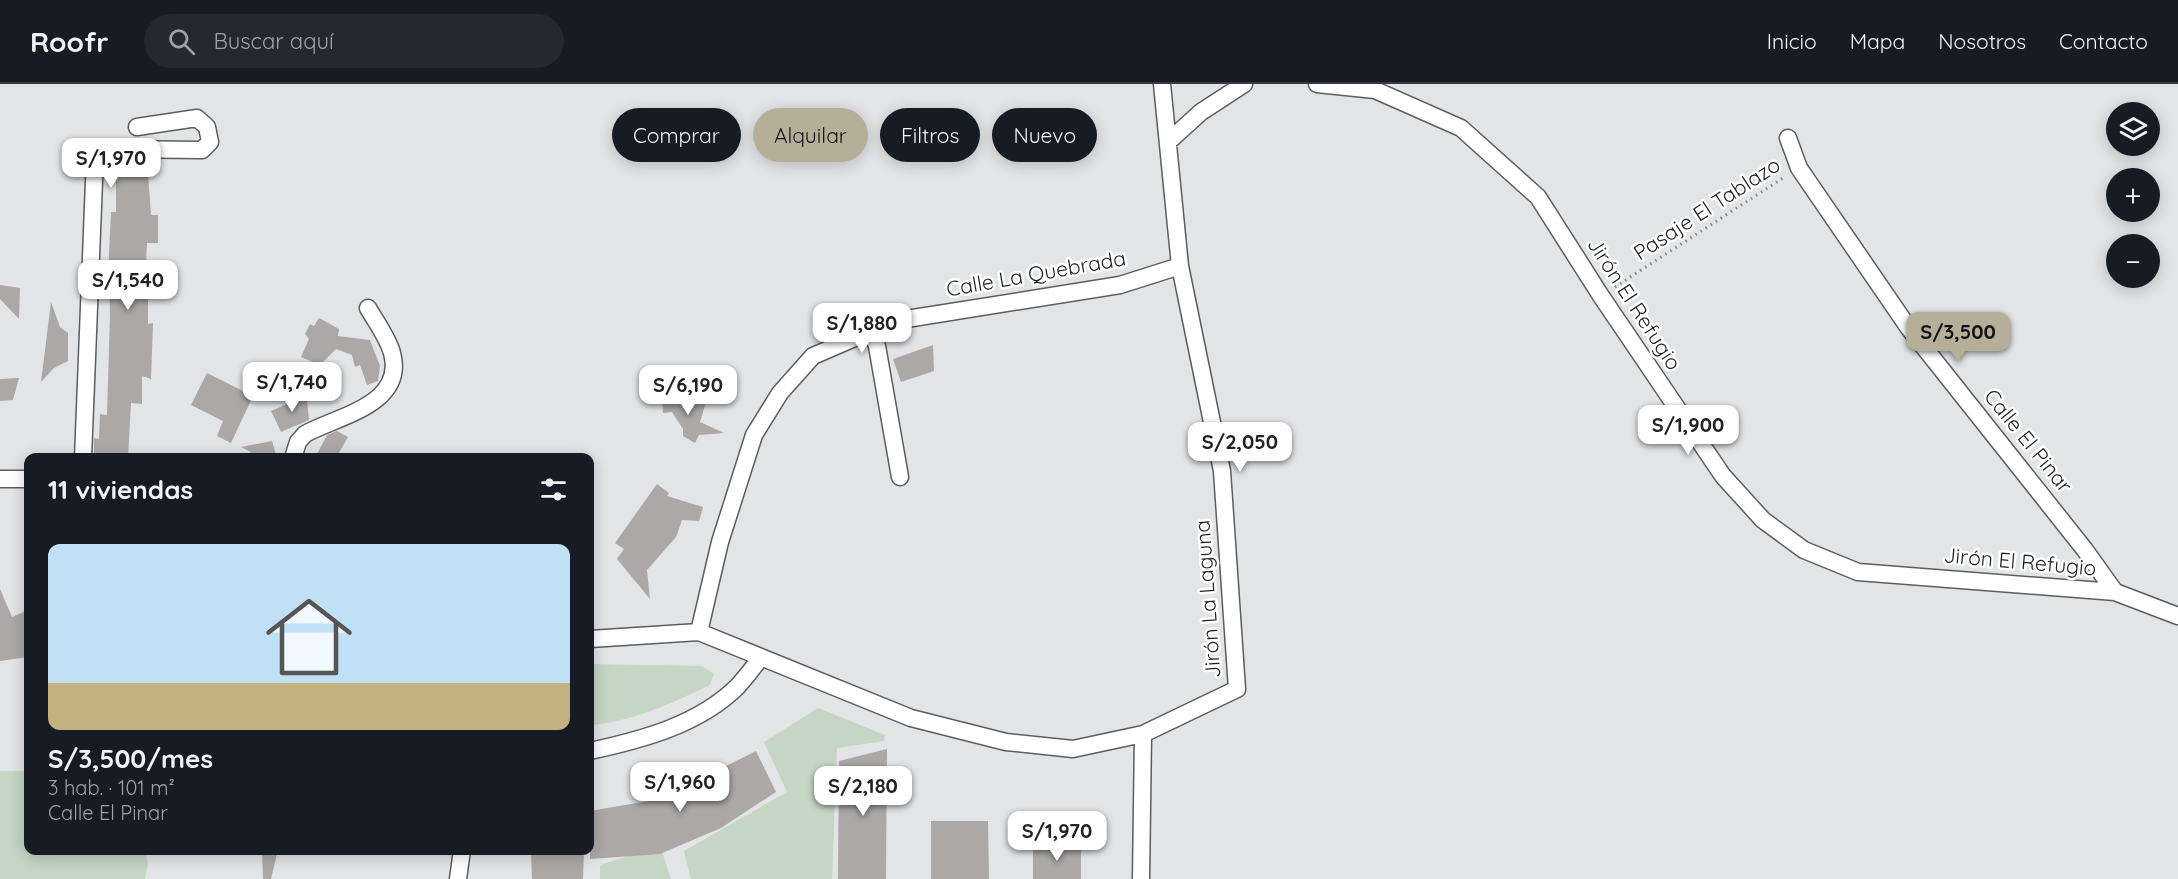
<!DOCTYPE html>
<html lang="es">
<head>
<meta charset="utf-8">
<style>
	:root { --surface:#171b24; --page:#242831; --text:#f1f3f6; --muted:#9ea1a6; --line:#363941; --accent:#b5af9a }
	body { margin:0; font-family:Quicksand,sans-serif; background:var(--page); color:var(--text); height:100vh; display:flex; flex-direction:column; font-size:22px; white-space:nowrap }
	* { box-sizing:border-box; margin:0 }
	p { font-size:20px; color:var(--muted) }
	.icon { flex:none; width:33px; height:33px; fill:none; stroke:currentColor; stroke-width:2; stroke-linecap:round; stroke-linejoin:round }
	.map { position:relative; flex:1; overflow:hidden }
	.panel { position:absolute; left:24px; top:369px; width:570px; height:402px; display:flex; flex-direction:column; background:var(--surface); border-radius:12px; box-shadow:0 3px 15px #0003 }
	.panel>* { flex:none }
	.banner { position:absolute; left:612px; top:24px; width:570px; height:54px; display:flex; gap:12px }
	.buttons { position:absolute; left:2106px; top:18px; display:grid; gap:12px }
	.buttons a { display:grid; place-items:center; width:54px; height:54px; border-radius:50%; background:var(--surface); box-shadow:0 3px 15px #0003; font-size:30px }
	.price { position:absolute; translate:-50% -51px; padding:0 14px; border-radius:12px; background:#fff; color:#222; font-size:20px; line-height:39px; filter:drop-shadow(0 2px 3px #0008) }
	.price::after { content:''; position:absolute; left:50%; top:36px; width:18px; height:14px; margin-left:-9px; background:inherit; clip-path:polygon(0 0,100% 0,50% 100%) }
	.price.active { background:var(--accent); color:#111 }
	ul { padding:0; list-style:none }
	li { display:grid; align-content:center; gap:12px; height:318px; padding:0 24px }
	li+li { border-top:2px solid var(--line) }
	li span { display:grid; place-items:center; height:186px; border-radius:12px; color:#555 }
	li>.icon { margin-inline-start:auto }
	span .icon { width:108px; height:108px; fill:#fffc; stroke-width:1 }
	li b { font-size:26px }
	h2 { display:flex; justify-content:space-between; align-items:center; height:72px; padding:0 24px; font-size:26px }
	.pill { padding:0 21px; border-radius:27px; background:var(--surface); box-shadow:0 3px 15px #0003; font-size:21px; line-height:54px }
	.pill.active { background:var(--accent); color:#111 }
	header { display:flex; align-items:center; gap:36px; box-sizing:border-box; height:84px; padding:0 30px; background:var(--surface); border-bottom:2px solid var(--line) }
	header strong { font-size:28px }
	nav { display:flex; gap:33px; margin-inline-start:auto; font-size:21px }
	.search { width:420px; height:54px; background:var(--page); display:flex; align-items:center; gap:15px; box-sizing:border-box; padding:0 21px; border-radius:33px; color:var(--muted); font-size:22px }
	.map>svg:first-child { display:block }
</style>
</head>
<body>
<header>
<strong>Roofr</strong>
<div class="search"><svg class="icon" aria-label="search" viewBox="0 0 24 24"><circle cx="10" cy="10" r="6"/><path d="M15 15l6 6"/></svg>Buscar aquí</div>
<nav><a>Inicio</a><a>Mapa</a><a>Nosotros</a><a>Contacto</a></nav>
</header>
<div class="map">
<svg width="2178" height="795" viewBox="0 0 2178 795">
	<rect width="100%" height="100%" fill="#e2e4e6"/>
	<path fill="#c5d6c4" d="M590 580 702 582 714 590 710 601C672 619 632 638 590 641Z
		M818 624 885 651 884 657 837 664 832 795H691L684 767 787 708 764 658Z
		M0 687H28V766L145 767 148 779 145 795H0Z
		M660 762 671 795H600V781Z"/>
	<path fill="#aba8a7" d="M148 90 151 131H158V159H147L145 201H148V240L153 239 151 295 142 292V320L131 319 128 373 94 371V354L99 355 100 330 107 331 110 231 109 170 111 128H116V92Z
		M0 201 20 204 19 235 0 215Z
		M51 218 60 243 68 249V277L54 284 41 298Z
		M319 234 339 245 338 252 370 256 380 282 378 297 367 301 360 281 355 283 352 271 336 265 320 281 301 273 309 255 305 250 310 240 314 242Z
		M933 261 934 287 901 298 893 275Z
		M207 289 253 312 231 359 217 352 223 337 191 321Z
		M19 294 13 316 0 317V295Z
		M306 307 309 336 281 348 271 327 292 318 290 313Z
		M667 308 692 317 694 314 706 318 700 338 724 349 699 351 695 359 683 352V345L672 328 663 329 662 315H668Z
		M337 347 348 353 336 374H315L327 351Z
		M272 357 277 374H247L251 368 241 363Z
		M657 400 669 409 667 412 703 423 699 437 682 436 676 453 647 486 650 515 617 475 624 465 615 459Z
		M0 505 12 533 28 526V573L0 577Z
		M887 665 886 795H838L839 677Z
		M756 667 776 708 721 744 660 770 590 775V727L660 715Z
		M931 737H988L989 795H931Z
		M1033 762H1081V795H1033Z
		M262 766H278L271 795H263Z
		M531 766H584L583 795H532Z"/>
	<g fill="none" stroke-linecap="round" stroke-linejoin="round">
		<g stroke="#5b5d5f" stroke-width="19">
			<path id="minor" d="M1317 0 1375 6 1461 44 1538 113 1601 212 1723 392 1763 436 1804 466 1858 488 2115 508 2178 532
				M1788 54 1799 84 1908 243 2085 466 2115 508
				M1168 58 1201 28 1244 0
				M871 247 877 262 900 393
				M83 374 95 72 107 65 202 66 210 58 207 43 197 34 137 43
				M293 374 298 358 305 350C337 332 406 321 392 269 388 254 376 238 368 224
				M0 395H28
				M699 548 720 458 754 351 780 309 813 272 894 237 1120 201 1180 182
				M590 555 699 548 911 634 1006 658 1073 665 1143 650 1237 605 1222 387 1180 182 1162 0
				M590 667C641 656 699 641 738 602 746 593 754 583 761 573
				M458 795 462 766
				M1141 795 1143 650"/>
		</g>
		<path stroke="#858688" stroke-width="3" stroke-dasharray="1.5 4.5" stroke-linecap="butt" d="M1615 203 1786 92"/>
		<use href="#minor" stroke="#fff" stroke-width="16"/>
	</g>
	<g text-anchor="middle" stroke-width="5" stroke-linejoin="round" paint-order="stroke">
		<g font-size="21" fill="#1e1f1f" stroke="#fff">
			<text transform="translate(1707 125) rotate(-33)" y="7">Pasaje El Tablazo</text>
			<text transform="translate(1036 190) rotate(-10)" y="7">Calle La Quebrada</text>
			<text transform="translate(1634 220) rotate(57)" y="7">Jirón El Refugio</text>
			<text transform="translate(2028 357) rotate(51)" y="7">Calle El Pinar</text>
			<text transform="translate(2020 478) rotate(5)" y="7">Jirón El Refugio</text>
			<text transform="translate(1208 515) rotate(-94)" y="7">Jirón La Laguna</text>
		</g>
	</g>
</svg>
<div class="buttons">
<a><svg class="icon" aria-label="layers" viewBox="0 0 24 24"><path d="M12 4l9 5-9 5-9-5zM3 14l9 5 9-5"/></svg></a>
<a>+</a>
<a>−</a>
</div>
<b class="price" style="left:111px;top:105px">S/1,970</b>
<b class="price" style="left:128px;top:227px">S/1,540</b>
<b class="price" style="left:862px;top:270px">S/1,880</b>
<b class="price active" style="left:1958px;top:279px">S/3,500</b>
<b class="price" style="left:292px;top:329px">S/1,740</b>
<b class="price" style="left:688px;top:332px">S/6,190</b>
<b class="price" style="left:1688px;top:372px">S/1,900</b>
<b class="price" style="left:1240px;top:389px">S/2,050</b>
<b class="price" style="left:680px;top:729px">S/1,960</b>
<b class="price" style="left:863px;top:733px">S/2,180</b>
<b class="price" style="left:1057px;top:778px">S/1,970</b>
<div class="banner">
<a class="pill">Comprar</a>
<a class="pill active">Alquilar</a>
<a class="pill">Filtros</a>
<a class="pill">Nuevo</a>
</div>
<section class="panel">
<h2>11 viviendas<svg class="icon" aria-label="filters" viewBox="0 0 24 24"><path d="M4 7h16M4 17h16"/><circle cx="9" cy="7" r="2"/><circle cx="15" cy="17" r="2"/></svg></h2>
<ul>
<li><span style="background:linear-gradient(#bfe0f5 75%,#c2b280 0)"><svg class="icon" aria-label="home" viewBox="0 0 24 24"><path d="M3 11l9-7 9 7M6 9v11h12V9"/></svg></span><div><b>S/3,500/mes</b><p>3 hab. · 101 m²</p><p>Calle El Pinar</p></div></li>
</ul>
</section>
</div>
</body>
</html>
